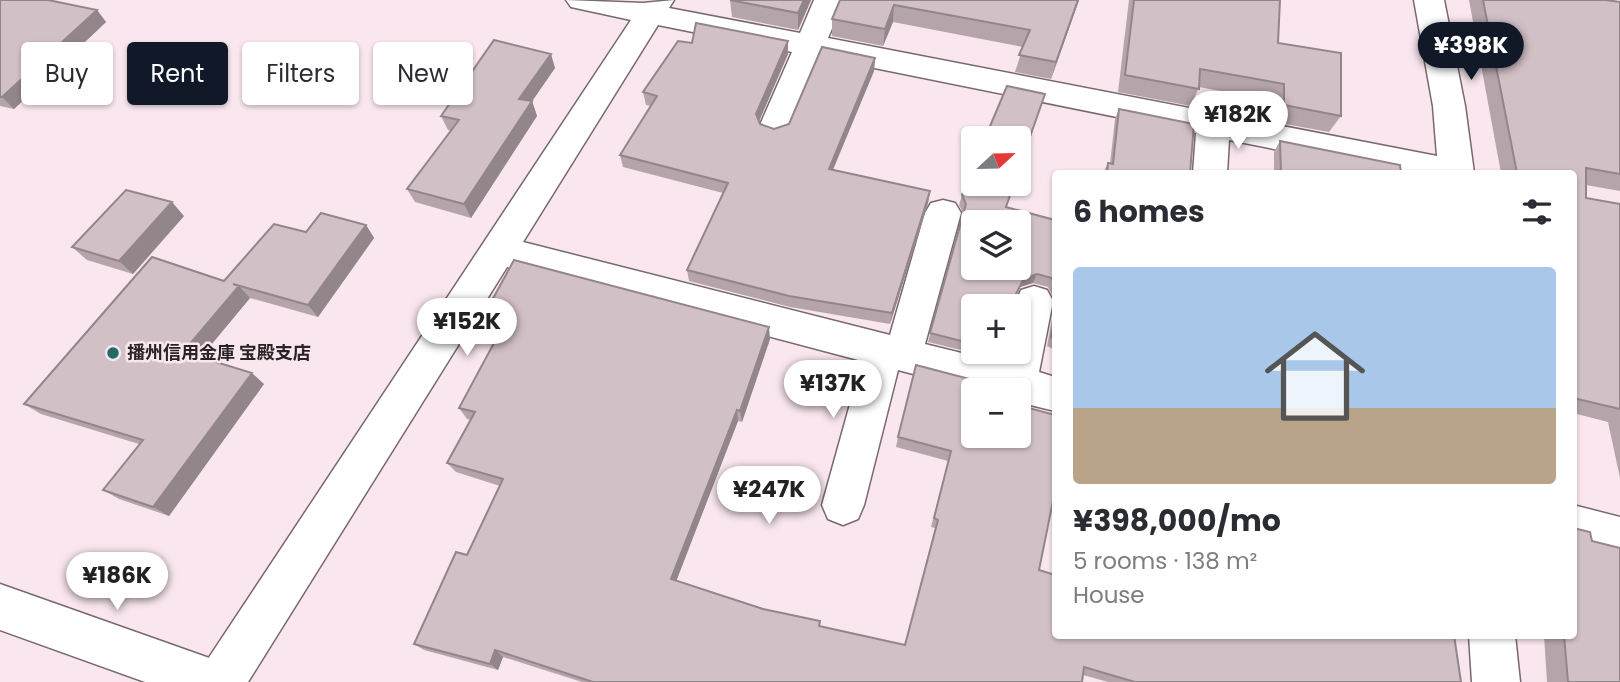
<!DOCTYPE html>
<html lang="en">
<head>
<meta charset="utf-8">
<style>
	:root { --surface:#fff; --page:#f2f2f3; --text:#2b2b33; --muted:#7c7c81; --line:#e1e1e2; --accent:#111827 }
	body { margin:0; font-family:Poppins,"Noto Sans JP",sans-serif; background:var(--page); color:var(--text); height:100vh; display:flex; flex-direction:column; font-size:26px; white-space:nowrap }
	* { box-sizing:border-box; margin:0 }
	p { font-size:23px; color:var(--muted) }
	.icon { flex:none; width:38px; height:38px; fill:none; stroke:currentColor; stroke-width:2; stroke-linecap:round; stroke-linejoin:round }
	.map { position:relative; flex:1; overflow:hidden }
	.panel { position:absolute; left:1052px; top:170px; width:525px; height:469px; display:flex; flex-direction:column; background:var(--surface); border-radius:7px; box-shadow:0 2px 5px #0004 }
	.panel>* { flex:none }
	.top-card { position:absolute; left:21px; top:42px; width:665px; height:63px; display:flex; gap:14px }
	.needle { width:46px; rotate:68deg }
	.controls { position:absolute; left:961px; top:126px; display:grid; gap:14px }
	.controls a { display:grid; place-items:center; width:70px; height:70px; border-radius:7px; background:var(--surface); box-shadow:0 2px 5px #0004; font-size:35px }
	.price { position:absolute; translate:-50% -60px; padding:0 16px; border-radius:24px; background:#fff; color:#222; font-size:23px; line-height:46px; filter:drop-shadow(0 2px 4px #0008) }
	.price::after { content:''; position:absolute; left:50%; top:42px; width:21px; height:16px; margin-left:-10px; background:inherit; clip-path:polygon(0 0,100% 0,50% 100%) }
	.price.active { background:var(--accent); color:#fff }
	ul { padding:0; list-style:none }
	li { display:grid; align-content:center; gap:14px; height:371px; padding:0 21px }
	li+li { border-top:2px solid var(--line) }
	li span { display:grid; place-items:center; height:217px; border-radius:7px; color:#555 }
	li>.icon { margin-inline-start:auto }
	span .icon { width:126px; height:126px; fill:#fffc; stroke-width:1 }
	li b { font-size:30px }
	h2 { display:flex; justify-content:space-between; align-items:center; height:84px; padding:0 21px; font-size:30px }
	.pill { padding:0 24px; border-radius:7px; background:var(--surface); box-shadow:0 2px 5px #0004; font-size:24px; line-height:63px }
	.pill.active { background:var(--accent); color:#fff }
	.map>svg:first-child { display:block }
</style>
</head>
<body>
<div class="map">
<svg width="1620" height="682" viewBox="0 0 1620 682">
	<rect width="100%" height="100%" fill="#f9e6ee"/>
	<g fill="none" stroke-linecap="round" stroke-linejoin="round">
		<g stroke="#78686f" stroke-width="3">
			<path id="minor" d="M566 0 643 3 674 0 669 8 800 33 814 0H844L828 38 1437 156 1433 106 1414 0H1444L1465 106 1474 173H1395L1229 140 1227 173H1193L1196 133 820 57 791 127 787 135 775 139 763 135 759 127 792 52 658 25 523 242 890 335 925 213 931 203 943 200 955 203 961 213 925 344 1002 363 1004 352H1018V306H1014L1021 290 1034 286 1047 290 1053 301 1039 372 1055 377V411L1018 402V390H974L898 370 864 505 858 519 843 525 828 519 822 505 862 361 507 267 248 682H197L204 665 631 20 571 7Z
				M1573 505 1620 517V559L1573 547Z
				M1469 635H1515L1520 682H1472Z"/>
		</g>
		<g stroke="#78686f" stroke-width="3">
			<path id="major" d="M0 584 229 665 236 682H145L0 630Z"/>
		</g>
		<use href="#minor" fill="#fff" fill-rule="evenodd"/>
		<use href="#major" fill="#fff" fill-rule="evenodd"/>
	</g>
	<path fill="#b5a5ab" d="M0 0 97 10 106 22 14 109 0 106Z
		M730 0H811L798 30 732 17Z
		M840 0H1079L1051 79 1015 72 1023 47 893 22 883 46 832 36V19Z
		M1129 0H1280L1278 43 1341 116 1329 132 1274 122V101L1199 87 1191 106 1118 92Z
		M1469 0H1606L1620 2V191L1586 185V198L1620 204V478L1608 422 1573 413V173H1501Z
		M692 43 788 54 759 121 760 124 774 129 789 124 875 58 874 71 833 170 930 191 928 203 890 324 790 307 689 281 687 270 723 193 623 167 620 155 651 106 646 105 643 92Z
		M555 68 532 101 537 116 471 218 415 202 407 189 451 131 448 130 441 116Z
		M1119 109 1190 173H1103L1108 163 1110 164 1115 119Z
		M1280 141 1401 173H1274V152Z
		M962 195 1055 220V301L1048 287 1033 283 1020 287 1016 297 1019 299 1018 322V306H973V352H996L994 358 928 342 963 213 959 205Z
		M184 216 133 274 87 260 72 247Z
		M366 225 374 238 318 317 250 298 201 357 264 384 169 516 119 499 103 490 139 444 41 414 24 404 306 232Z
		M1055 303V350L1047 346Z
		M479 324 770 339 742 422 738 421 676 581 820 626 905 645 935 528 931 527 948 461 896 447 898 437 973 390 1039 570 1055 635 1461 682H1108L1083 675 1082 682H582L503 657 498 670 424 650 414 644 467 555 500 486 456 472 447 463 471 420 467 419 459 408 496 339 486 336Z
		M1592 541 1620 682H1547L1544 635H1573Z"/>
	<path fill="#93868b" d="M804 0H811L798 30V13Z
		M1078 0H1079L1051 79 1056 62Z
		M894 5 893 22 883 46 885 29Z
		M97 10 106 22 14 109 2 97Z
		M788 41V54L757 126 756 114Z
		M551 54 555 68 524 113 519 99Z
		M875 58 874 71 828 181 829 169Z
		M532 101 537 116 471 218 464 204Z
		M930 191 928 203 890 324 892 313Z
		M172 202 184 216 133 274 119 261Z
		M366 225 374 238 318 317 308 305Z
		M1037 274 1033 283 1020 287 1012 305 1024 278Z
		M239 286 250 298 196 363 183 352Z
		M769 327 770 339 742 422 740 411Z
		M252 373 264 384 169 516 153 507Z
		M737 410 738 421 674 587 671 579Z
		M495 650 503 657 498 670 490 664Z"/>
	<path fill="#d2c0c7" stroke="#93868b" stroke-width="2" fill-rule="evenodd" d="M0 0H48L97 10 2 97H0Z
		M730 0H804L798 13Z
		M840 0H1078L1056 62 1019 55 1030 30 894 5 885 29 832 19Z
		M1134 0H1280L1278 43 1341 53V116L1284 105V84L1200 69 1199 89 1125 75Z
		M1483 0H1606L1620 2V174L1586 168V198L1620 204V409L1573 398V173H1517Z
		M696 23 788 41 756 114 760 124 774 129 789 124 822 47 875 58 829 169 930 191 892 313 789 296 687 270 728 183 620 155 657 96 643 92 678 41 692 43Z
		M494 40 551 54 519 99 532 101 464 204 407 189 459 120 441 116Z
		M1007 86 1045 94 1018 171V138H985Z
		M1119 109 1194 124 1190 173H1107L1108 163 1113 164Z
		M1280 141 1400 165 1401 173H1281Z
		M973 168V184H1014L1006 207 1055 220V285L1052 278 1037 274 1024 278 1015 296 1019 299V322L1018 306H973V344L930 333 966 204 962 195ZM973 222H1018V268H973Z
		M126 190 172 202 119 261 72 247Z
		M321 213 366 225 308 305 233 284 239 286 183 352 252 373 153 507 103 490 143 440 24 404 152 257 224 281 274 224 306 232Z
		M514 260 769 327 740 411 737 410 671 579 763 609 820 621 819 626 905 645 938 520 934 518 951 451 898 437 916 365 977 381H990L988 390H973V436H1018V405L1055 415V491L1039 570 1055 575V635H1454L1461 682H1135L1084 667 1082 682H593L495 650 490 664 414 644 456 552 467 555 503 479 447 463 475 412 459 408 501 330 479 324Z
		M1055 314V340L1051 337Z
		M1573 528 1590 532 1592 541 1620 548V682H1568L1564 635H1573Z"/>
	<circle fill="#206b64" stroke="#f9e6ee" stroke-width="2.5" cx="113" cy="353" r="7"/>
	<g text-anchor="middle" stroke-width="5" stroke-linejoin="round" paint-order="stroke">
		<g font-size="18" font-weight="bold" fill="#292325" stroke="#f9e6ee" text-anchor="start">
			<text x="127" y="359">播州信用金庫 宝殿支店</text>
		</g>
	</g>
</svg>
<div class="controls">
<a><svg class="needle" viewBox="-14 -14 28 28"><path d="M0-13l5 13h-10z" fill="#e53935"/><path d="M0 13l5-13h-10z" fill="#7c7c81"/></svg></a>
<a><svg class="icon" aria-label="layers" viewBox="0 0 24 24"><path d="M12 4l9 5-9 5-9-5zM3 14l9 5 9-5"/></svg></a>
<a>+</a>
<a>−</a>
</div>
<b class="price active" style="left:1471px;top:82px">¥398K</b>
<b class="price" style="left:1238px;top:151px">¥182K</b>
<b class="price" style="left:467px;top:358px">¥152K</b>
<b class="price" style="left:833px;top:420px">¥137K</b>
<b class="price" style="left:769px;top:526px">¥247K</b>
<b class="price" style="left:117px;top:612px">¥186K</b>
<div class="top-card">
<a class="pill">Buy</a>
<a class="pill active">Rent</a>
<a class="pill">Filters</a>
<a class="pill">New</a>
</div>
<section class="panel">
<h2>6 homes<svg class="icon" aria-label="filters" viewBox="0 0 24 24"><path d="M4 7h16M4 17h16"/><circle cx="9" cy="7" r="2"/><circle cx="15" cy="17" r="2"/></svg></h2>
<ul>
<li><span style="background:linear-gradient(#a9c7e8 65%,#b9a48a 0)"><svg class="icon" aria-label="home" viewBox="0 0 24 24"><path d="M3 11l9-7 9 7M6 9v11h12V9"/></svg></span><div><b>¥398,000/mo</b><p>5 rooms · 138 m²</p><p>House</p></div></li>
</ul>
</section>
</div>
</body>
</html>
